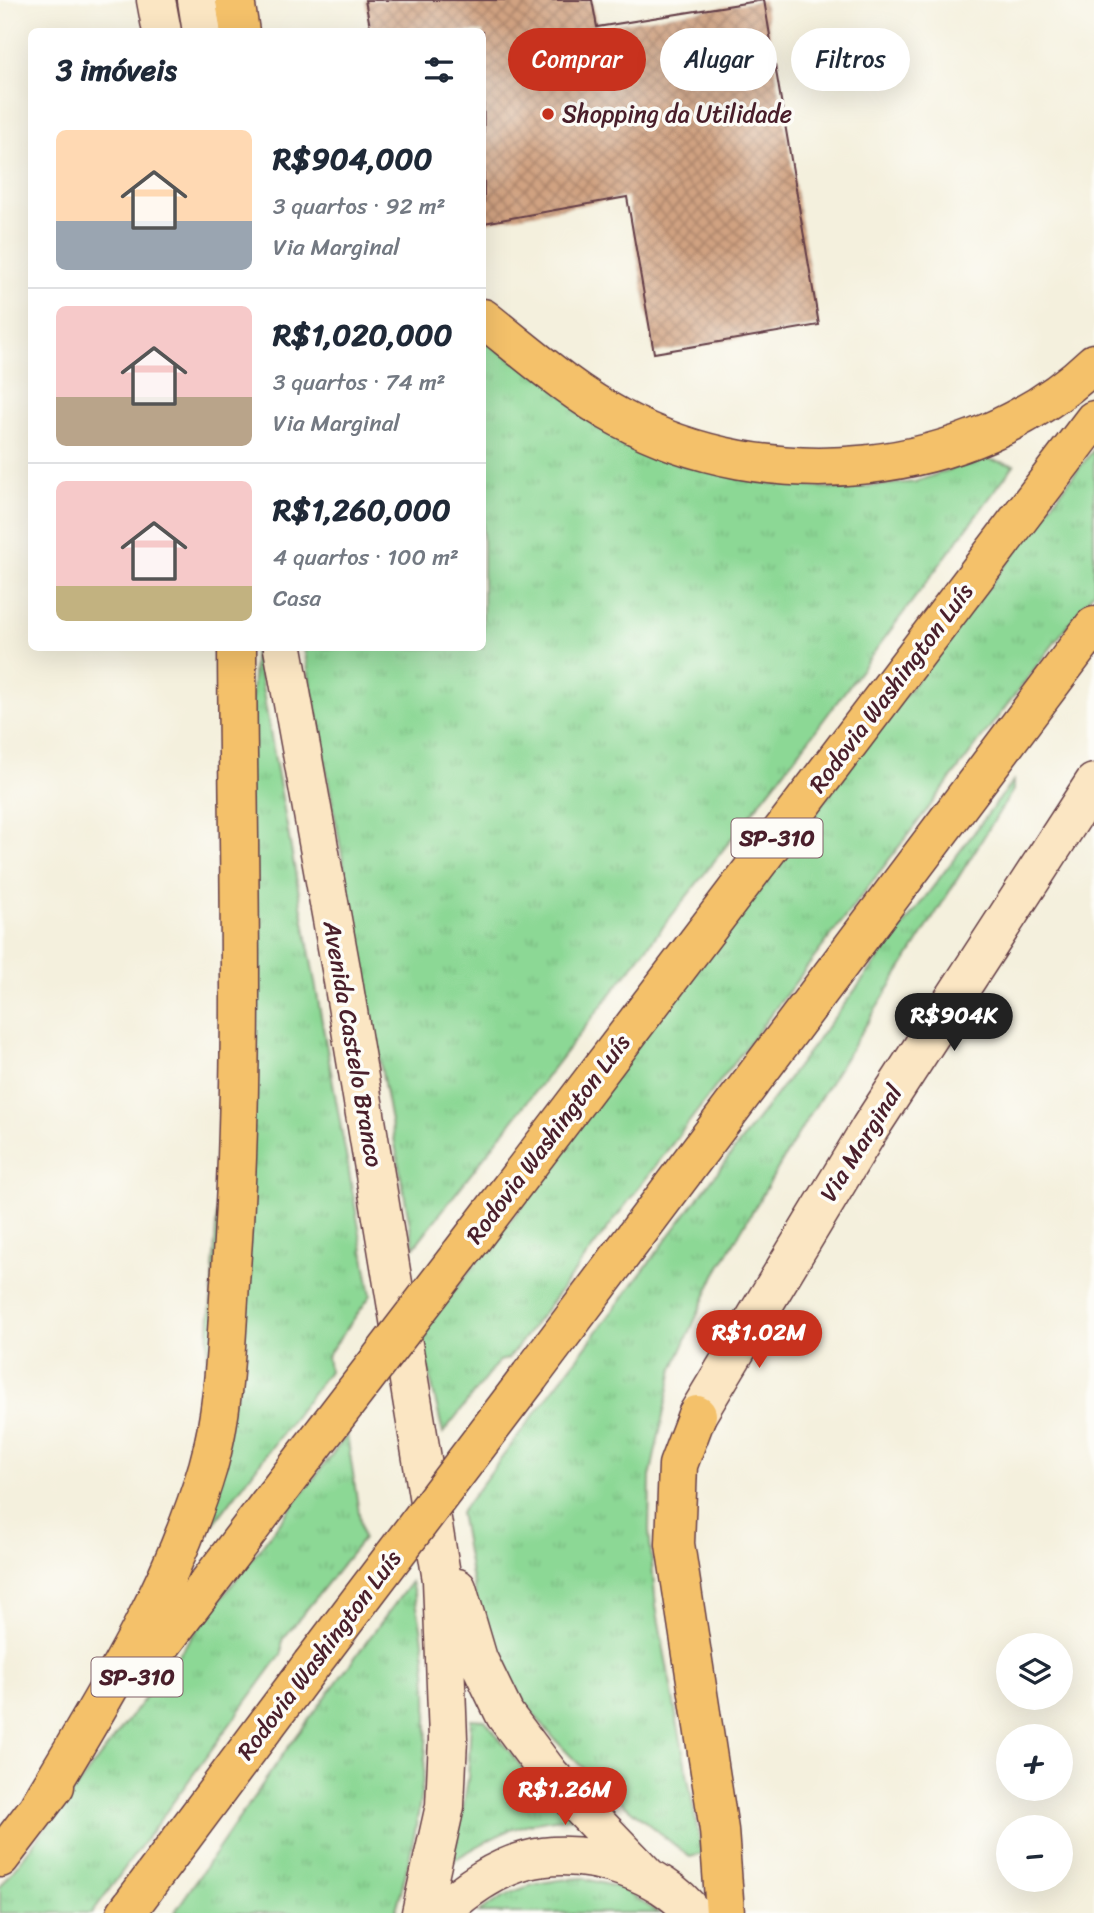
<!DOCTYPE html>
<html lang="pt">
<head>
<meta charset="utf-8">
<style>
	:root { --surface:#fff; --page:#f6f6f7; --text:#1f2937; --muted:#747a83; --line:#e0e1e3; --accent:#c8321e }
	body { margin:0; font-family:Sriracha,sans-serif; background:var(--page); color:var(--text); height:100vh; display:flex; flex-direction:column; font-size:26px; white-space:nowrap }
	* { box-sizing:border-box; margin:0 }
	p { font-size:23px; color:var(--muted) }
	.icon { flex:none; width:38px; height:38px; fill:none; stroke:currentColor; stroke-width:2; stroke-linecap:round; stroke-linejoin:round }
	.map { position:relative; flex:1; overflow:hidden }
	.drawer { position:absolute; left:28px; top:28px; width:458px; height:623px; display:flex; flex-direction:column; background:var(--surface); border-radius:10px; box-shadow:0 7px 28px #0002 }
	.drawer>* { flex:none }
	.guide { position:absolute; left:508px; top:28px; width:481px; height:63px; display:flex; gap:14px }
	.controls { position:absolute; left:996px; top:1633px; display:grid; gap:14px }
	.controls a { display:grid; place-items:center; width:77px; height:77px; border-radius:50%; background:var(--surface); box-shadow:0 7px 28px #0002; font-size:35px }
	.price { position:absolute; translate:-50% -60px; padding:0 16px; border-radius:24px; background:var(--accent); color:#fff; font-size:23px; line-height:46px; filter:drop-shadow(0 2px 4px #0008) }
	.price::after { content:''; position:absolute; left:50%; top:42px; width:21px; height:16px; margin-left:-10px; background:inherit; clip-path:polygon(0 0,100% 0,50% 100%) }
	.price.selected { background:#222; color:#fff }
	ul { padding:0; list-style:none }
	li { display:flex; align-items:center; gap:21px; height:175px; padding:0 28px }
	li+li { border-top:2px solid var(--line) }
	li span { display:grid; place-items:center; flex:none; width:196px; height:140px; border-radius:10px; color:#555 }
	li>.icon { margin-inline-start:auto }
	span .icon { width:84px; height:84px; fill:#fffc; stroke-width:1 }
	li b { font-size:30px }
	h2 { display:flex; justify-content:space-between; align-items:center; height:84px; padding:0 28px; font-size:30px }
	.pill { padding:0 24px; border-radius:32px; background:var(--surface); box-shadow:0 7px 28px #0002; font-size:24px; line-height:63px }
	.pill.selected { background:var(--accent); color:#fff }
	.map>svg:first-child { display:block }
</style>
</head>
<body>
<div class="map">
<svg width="1094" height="1913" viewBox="0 0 1094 1913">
	<defs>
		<pattern id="grass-tufts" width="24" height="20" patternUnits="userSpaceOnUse" patternTransform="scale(1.75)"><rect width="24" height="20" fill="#8cd895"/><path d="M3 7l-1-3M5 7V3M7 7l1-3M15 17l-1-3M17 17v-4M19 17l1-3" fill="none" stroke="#7ab981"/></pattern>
		<pattern id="building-cross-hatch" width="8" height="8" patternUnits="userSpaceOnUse" patternTransform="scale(1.75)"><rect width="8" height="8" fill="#d0a281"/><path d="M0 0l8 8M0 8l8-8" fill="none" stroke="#ab836a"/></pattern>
	</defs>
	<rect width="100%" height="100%" fill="#fdfcf7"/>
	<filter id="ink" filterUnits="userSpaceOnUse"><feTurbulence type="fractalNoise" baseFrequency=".0143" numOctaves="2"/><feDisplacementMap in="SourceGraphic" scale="14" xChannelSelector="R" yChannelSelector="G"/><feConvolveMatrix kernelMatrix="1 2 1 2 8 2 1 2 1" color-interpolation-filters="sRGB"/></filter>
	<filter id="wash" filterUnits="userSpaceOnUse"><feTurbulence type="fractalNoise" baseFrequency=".00686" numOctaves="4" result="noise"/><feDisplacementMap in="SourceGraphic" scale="28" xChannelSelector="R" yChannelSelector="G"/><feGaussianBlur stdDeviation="1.57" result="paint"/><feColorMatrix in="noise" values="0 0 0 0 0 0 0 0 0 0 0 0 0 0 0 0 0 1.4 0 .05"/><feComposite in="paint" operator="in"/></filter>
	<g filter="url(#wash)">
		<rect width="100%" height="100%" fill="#f4f0dd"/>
		<path fill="url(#grass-tufts)" stroke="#6b7c60" stroke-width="2" d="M483 340 682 464 763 483 842 489 915 482 983 458 1014 465 813 734 414 1247 304 648H483Z
			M1094 449V591L508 1359 499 1361 443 1433 420 1333 553 1168 551 1157Z
			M255 648 371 1295 327 1356 329 1371 194 1550Z
			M1013 781V790L804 1124 715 1275 673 1369 650 1477 649 1531 656 1606 702 1854 690 1857C623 1804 557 1755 511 1682 504 1671 496 1661 491 1649 474 1606 469 1559 460 1513Z
			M347 1435 363 1539 282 1640V1653L92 1913H0V1887Z
			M411 1582C441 1689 426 1808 395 1913H174L284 1753Z
			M471 1719 485 1720 523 1769 574 1818C528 1817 491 1837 453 1861L468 1780Z
			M582 1878 620 1888 659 1913H478C514 1887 537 1881 582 1878Z"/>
		<g id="blocks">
			<path fill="url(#building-cross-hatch)" d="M365 0H592L597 27 764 0 819 325 654 353 627 197 484 223 483 32H371Z"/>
		</g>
	</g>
	<g filter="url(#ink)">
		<use href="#blocks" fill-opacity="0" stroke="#643e46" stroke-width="2"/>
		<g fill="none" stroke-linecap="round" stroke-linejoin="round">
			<g stroke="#643e46" stroke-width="41">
				<path id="secondary" d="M156 0 162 32
					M197 0 202 32
					M283 648 341 969 442 1580 448 1739 445 1806 421 1913
					M697 1415 870 1128 1094 783
					M457 1588 478 1659 505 1715 550 1775 646 1875
					M440 1913C497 1860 551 1841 626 1868 649 1876 678 1892 692 1913"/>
			</g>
			<g stroke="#643e46" stroke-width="41">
				<path id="motorway" d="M235 0 240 32
					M483 318C526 352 571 392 620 418 768 498 971 480 1094 363
					M459 1256 1094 420
					M530 1376 1094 626
					M697 1415 678 1465 675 1544 719 1830 725 1913
					M140 1673 274 1497
					M39 1806C105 1696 171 1592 208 1467 226 1404 226 1334 231 1269 246 1064 238 853 237 648
					M0 1858 55 1786
					M126 1913 311 1665"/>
			</g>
			<use href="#secondary" stroke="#fbe6c3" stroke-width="38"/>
			<use href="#motorway" stroke="#f4c16a" stroke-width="38"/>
			<g stroke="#643e46" stroke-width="41" stroke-linecap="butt">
				<path id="motorway-bridge" d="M274 1497 459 1256
					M311 1665 530 1376"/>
			</g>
			<use href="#motorway-bridge" stroke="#f4c16a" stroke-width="38"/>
		</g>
	</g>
	<circle fill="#c8321e" stroke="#fdfcf7" stroke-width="2.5" cx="548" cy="114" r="7"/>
	<g text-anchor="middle" stroke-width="7" stroke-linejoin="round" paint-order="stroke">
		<g fill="#fdfcf7" stroke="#806168" stroke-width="2">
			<rect x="731.5" y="818.5" width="91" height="39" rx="5"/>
			<rect x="91.5" y="1657.5" width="91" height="39" rx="5"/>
		</g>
		<g font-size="23" font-weight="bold" fill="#4a1f2b">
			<text x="777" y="846">SP-310</text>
			<text x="137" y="1685">SP-310</text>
		</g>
		<g font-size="24" fill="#4a1f2b" stroke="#fdfcf7" text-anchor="start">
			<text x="562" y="122">Shopping da Utilidade</text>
		</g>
		<g font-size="24" fill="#4a1f2b" stroke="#fdfcf7">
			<text transform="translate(891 688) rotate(-53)" y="8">Rodovia Washington Luís</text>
			<text transform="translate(353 1044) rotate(80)" y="8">Avenida Castelo Branco</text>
			<text transform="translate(548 1139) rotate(-53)" y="8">Rodovia Washington Luís</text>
			<text transform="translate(861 1143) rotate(-58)" y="8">Via Marginal</text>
			<text transform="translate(319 1655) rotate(-53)" y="8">Rodovia Washington Luís</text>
		</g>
	</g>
</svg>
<div class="controls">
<a><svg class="icon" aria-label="layers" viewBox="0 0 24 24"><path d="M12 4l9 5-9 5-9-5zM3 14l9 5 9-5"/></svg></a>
<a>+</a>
<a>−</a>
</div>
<b class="price selected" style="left:954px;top:1053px">R$904K</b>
<b class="price" style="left:759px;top:1370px">R$1.02M</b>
<b class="price" style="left:565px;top:1827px">R$1.26M</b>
<div class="guide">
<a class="pill selected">Comprar</a>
<a class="pill">Alugar</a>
<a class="pill">Filtros</a>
</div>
<section class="drawer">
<h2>3 imóveis<svg class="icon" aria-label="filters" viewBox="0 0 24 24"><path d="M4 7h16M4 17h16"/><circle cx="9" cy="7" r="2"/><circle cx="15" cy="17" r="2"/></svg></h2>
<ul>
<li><span style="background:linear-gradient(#ffd9b3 65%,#9aa5b1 0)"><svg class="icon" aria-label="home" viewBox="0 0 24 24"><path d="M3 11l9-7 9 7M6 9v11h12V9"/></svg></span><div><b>R$904,000</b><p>3 quartos · 92 m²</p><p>Via Marginal</p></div></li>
<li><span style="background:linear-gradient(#f6c9c9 65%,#b9a48a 0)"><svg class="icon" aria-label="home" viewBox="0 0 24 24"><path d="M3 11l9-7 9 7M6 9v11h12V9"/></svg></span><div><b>R$1,020,000</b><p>3 quartos · 74 m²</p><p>Via Marginal</p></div></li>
<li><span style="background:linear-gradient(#f6c9c9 75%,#c2b280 0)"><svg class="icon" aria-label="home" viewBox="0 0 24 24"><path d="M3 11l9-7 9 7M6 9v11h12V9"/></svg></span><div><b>R$1,260,000</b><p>4 quartos · 100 m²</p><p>Casa</p></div></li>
</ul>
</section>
</div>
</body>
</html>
